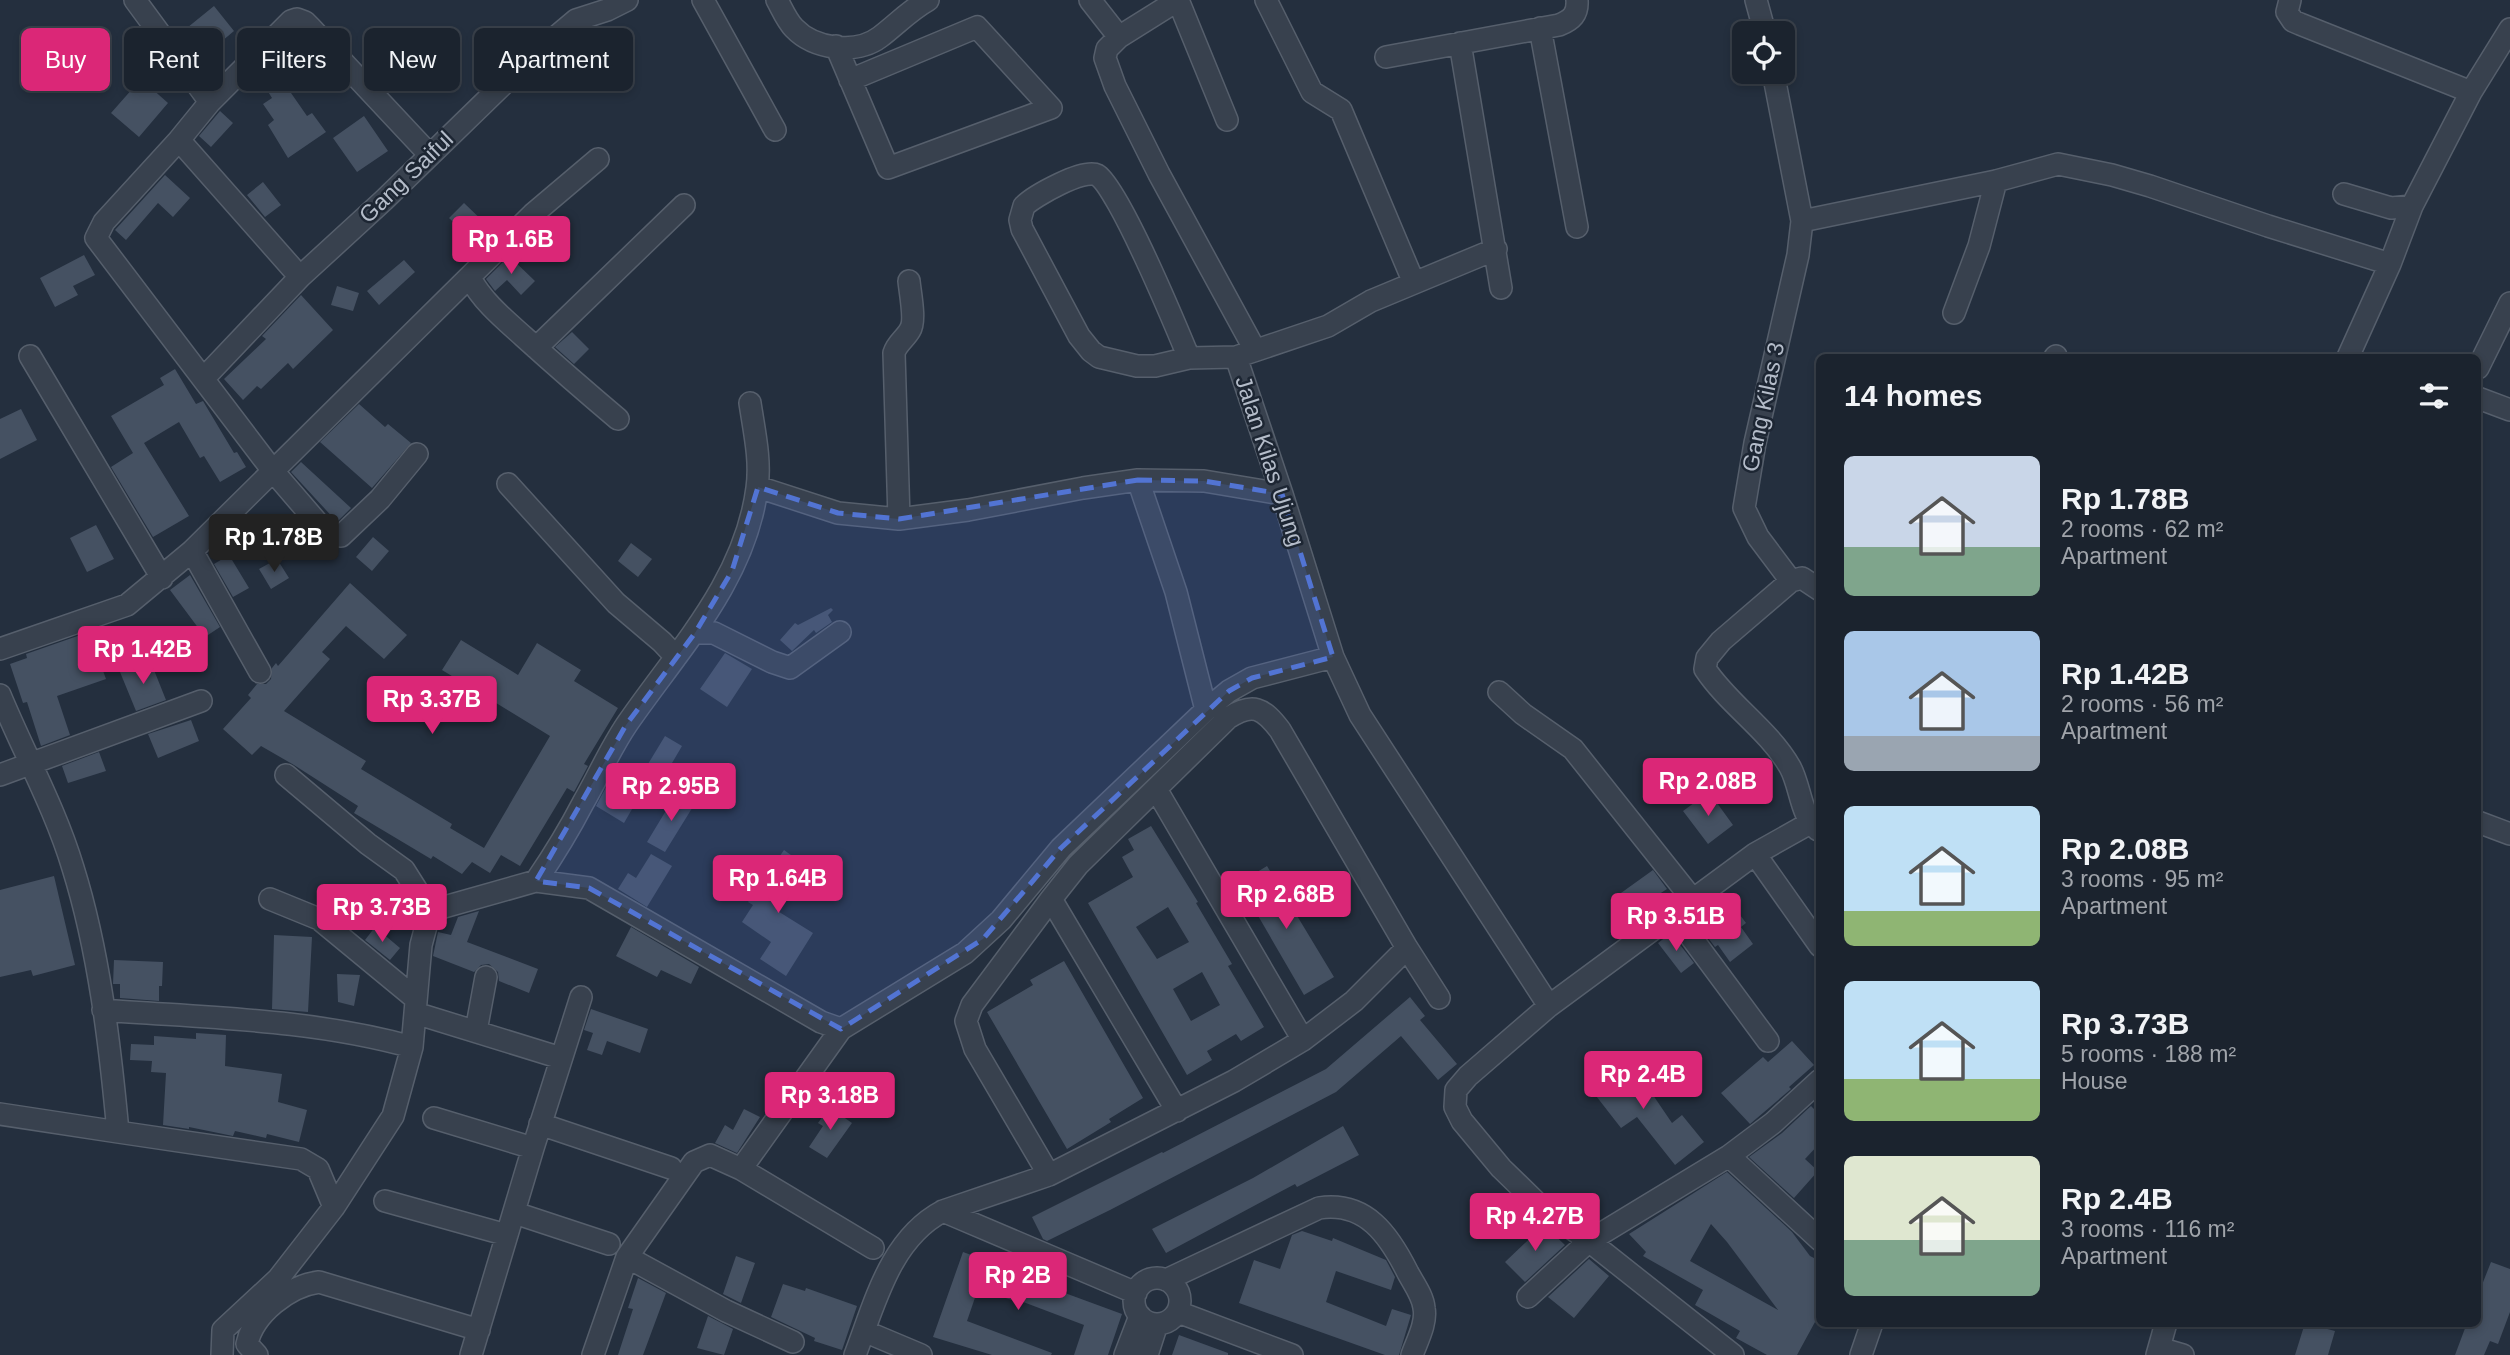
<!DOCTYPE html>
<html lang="en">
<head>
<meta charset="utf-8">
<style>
	:root { --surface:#1b232e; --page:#282f3a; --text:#f1f3f6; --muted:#a0a4aa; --line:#39404a; --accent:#db2777 }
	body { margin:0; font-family:Arial,sans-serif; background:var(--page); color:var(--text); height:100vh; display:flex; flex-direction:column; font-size:26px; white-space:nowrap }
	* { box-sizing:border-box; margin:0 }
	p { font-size:23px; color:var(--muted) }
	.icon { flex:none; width:38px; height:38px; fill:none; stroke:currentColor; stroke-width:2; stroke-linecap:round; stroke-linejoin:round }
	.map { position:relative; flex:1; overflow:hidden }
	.panel { position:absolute; left:1816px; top:354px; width:665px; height:973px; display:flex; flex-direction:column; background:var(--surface); border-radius:10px; box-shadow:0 4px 10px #0003,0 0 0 2px var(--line) }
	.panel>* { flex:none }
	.guide { position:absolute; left:21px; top:28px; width:665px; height:63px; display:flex; gap:14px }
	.controls { position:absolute; left:1732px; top:21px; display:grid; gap:14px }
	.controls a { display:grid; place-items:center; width:63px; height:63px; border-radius:10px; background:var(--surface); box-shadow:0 4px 10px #0003,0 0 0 2px var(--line); font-size:35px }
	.price { position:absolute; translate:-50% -60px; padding:0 16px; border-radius:7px; background:var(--accent); color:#fff; font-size:23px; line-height:46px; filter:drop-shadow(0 2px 4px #0008) }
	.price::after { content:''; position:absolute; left:50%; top:42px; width:21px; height:16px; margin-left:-10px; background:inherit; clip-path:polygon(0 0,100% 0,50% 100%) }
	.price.selected { background:#222; color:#fff }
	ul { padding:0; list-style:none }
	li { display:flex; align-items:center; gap:21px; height:175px; padding:0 28px }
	li span { display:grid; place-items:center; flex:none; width:196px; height:140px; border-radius:10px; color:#555 }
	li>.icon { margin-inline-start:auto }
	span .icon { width:84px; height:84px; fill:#fffc; stroke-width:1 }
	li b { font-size:30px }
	h2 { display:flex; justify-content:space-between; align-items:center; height:84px; padding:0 28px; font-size:30px }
	.pill { padding:0 24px; border-radius:10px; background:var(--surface); box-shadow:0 4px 10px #0003,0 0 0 2px var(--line); font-size:24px; line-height:63px }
	.pill.selected { background:var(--accent); color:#fff }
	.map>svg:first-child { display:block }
</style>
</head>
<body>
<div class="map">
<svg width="2510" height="1355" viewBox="0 0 2510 1355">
	<rect width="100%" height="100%" fill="#242f3e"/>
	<path fill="#455162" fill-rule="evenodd" d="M214 6 234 31 197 62 177 36Z
		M141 79 168 103 139 137 111 113Z
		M282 80 307 116 312 113 326 132 288 158 268 125 274 120 263 104 272 98 267 90Z
		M220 111 233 123 211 147 199 136Z
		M364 116 388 151 357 172 333 138Z
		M165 175 190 198 173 217 158 203 126 240 115 230Z
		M263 182 281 205 265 217 247 195Z
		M464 203 488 226 484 230 491 237 480 248 449 218Z
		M84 255 95 275 73 286 78 295 55 307 40 278Z
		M509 256 535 281 521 295 507 280 495 291 486 279Z
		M404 260 415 272 379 305 367 291Z
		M337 286 359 293 353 311 331 305Z
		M301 295 333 330 293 369 288 363 261 389 257 386 243 400 224 379 266 339 262 336Z
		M572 332 589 349 574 364 555 347Z
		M175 369 196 404 203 401 234 453 237 452 246 467 220 482 204 456 200 458 179 422 144 443 189 516 153 537 111 467 133 453 111 416 164 385 160 378Z
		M359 404 385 427 388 424 411 443 372 488 320 442Z
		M21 409 37 440 0 459V419Z
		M301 462 351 508 337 522 291 472Z
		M96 525 114 559 87 572 70 538Z
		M373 537 389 551 372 571 356 557Z
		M631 543 652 559 638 577 618 561Z
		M229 555 249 588 233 597 214 564Z
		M277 559 289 578 271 589 259 569Z
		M190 575 220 627 205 637 170 590Z
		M350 583 407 635 384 659 346 626 322 652 330 659 284 711 366 761 361 769 452 824 450 828 484 848 550 736 442 670 461 640 518 675 537 643 581 670 574 681 618 708 584 764 588 766 574 792 567 788 520 866 501 855 490 873 472 862 462 874 433 856 431 859 354 813 358 806 294 765 261 746 252 755 223 729 251 698 248 695 257 684H266L271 679 272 668 276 663 278 666Z
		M831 608 833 610 828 615 832 622 816 633 814 630 792 651 780 640 795 623 798 625Z
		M89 632 106 679 57 696 70 735 41 746 27 702 23 703 10 664 27 658 26 654Z
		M725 653 752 669 727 707 700 689Z
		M150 660 166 700 136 711 120 672Z
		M191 720 199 741 158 758 148 734Z
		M665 736 682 746 665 775 648 764Z
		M99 752 106 771 68 783 62 766Z
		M610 780 639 797 624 823 596 806Z
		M1709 792 1733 825 1708 844 1683 811Z
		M676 794 694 805 665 852 647 842Z
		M1151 826 1198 902 1196 903 1232 964 1228 966 1264 1027 1241 1041 1236 1034 1207 1051 1212 1060 1187 1075 1088 903 1133 877 1122 857 1134 850 1128 839ZM1168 907 1189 942 1157 959 1136 927ZM1202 972 1220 1005 1191 1021 1173 989Z
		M784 850 806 866 776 910 813 933 786 976 760 959 771 942 742 922 753 905 748 902Z
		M651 854 672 866 647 907 618 889 628 873 636 878Z
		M1267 866 1334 977 1304 995 1239 883Z
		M1653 870 1667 889 1627 915 1614 898Z
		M54 876 75 965 33 976 31 970 0 977V890Z
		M387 894 407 911 394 926 374 909Z
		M1726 896 1746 923 1741 927 1753 944 1730 962 1718 945 1715 947 1693 918Z
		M479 911 467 942 538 969 529 993 499 981 498 972 489 964 481 965 474 972 433 956 438 932 451 935 458 917Z
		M375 927 400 948 390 960 365 940Z
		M631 927 699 967 691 984 661 970 657 977 616 956Z
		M1671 933 1694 963 1681 973 1658 943Z
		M274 935 312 937 308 1012 272 1009Z
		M114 960 163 962 162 986H159V1001L120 998V984H113Z
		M1064 961 1143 1098 1109 1119 1111 1122 1067 1149 987 1012 1033 985 1030 980Z
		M337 974 360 975 354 1006 338 1002Z
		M1410 997 1425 1016 1420 1020 1457 1064 1438 1080 1401 1036 1336 1092 1110 1210 1047 1241 1043 1239 1032 1217 1162 1152 1163 1153 1326 1069Z
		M591 1009 648 1029 640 1053 607 1041 602 1055 587 1050 593 1033 584 1030Z
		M196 1033 226 1035 225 1066 282 1074 278 1102 307 1110 299 1142 267 1134 266 1138 235 1131 233 1136 189 1127V1129L163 1125 166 1073 151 1072 152 1061 130 1060 131 1044 154 1045V1036L196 1039Z
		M1792 1041 1814 1065 1789 1087 1791 1089 1750 1124 1721 1093 1763 1057 1768 1062Z
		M1619 1060 1633 1081 1640 1076 1672 1123 1682 1115 1704 1142 1675 1165 1637 1117 1621 1128 1586 1083Z
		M1811 1106 1820 1115V1143L1805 1159 1818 1171 1794 1198 1749 1157 1782 1133Z
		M829 1107 852 1123 827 1158 809 1147 823 1126 818 1123Z
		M744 1109 760 1117 737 1153 715 1143 725 1125 733 1130Z
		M1343 1126 1359 1155 1297 1187 1295 1184 1265 1200 1166 1253 1152 1229 1253 1178Z
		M1727 1172 1792 1232 1810 1256 1820 1261V1325L1815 1322 1797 1355H1767L1736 1338 1740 1331 1695 1305 1703 1290 1643 1256 1646 1252 1629 1234ZM1711 1224 1727 1242 1778 1310 1690 1261Z
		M1544 1225 1565 1245 1525 1282 1505 1262Z
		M1302 1231 1332 1241 1333 1238 1386 1260 1395 1277 1391 1290 1336 1271 1326 1302 1386 1326 1392 1309 1411 1315 1399 1355H1385L1239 1303 1254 1260 1280 1269 1292 1235Z
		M963 1252 988 1261 987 1264 1055 1286 1054 1289 1122 1314 1108 1355H1074L1084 1325 1013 1298 1012 1300 978 1289 967 1321 1052 1353 1051 1355H992L933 1337Z
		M736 1256 755 1263 741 1303 723 1294Z
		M1589 1259 1609 1276 1574 1318 1548 1297Z
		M2491 1262 2510 1269V1312L2498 1344 2490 1341 2484 1355H2455L2467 1323H2478V1295Z
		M638 1278 666 1293 643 1355H618L633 1309 628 1308Z
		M783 1284 805 1291 806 1288 857 1306 842 1350 814 1341 815 1338 771 1317Z
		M708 1316 733 1329 724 1355 697 1348Z
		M2305 1323 2335 1331 2328 1355H2295Z
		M1179 1335 1228 1353V1355H1172Z"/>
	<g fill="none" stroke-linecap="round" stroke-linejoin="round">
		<g stroke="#565f6c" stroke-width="24">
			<path id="minor" d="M135 0 210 102
				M703 0 775 130
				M777 0C782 9 787 21 794 28 814 49 856 55 880 37 897 24 910 10 928 0
				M1090 0 1119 37
				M1178 0 1119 37 1107 49 1105 58 1115 86 1159 174 1255 350
				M1178 0 1227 120
				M1266 0 1312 92 1341 110 1414 283
				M1756 0 1765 33
				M2290 0 2287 12 2293 21 2300 24 2471 92
				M1540 28 1577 227
				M1460 43 1501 288
				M836 46 888 168 1051 108 977 27 850 80
				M1386 57 1559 25C1572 20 1578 14 1577 0
				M1773 72 1802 221 1798 255 1755 443 1744 508 1758 537 1791 581
				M179 140 300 277
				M2344 194 2391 208 2412 206
				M1802 221 1996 181 2058 164 2112 175 2150 186 2268 226 2390 264
				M470 278C483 302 504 319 524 337 555 365 586 392 618 419
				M1954 313 1979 246 1996 181
				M536 348 684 205
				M30 356 162 578
				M1236 357 1282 494 1333 657 1360 715 1549 1006
				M2055 357 2056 356
				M2348 357 2390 264 2412 206 2471 92 2510 29
				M1189 358C1177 329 1118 186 1097 175 1084 168 1034 196 1024 206L1020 220 1022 229 1079 336 1091 351 1099 357 1137 366H1155L1189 358 1236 357 1328 326 1371 301 1496 249
				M2478 368 2510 303
				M204 378 300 277 384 200 526 62 576 20 607 10 627 0
				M2478 398 2510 410
				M417 454 380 499 341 536 328 535 273 471 96 238 104 222 179 140 210 102 291 21 297 19 305 22 310 27 429 154
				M1138 480 1176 592 1206 710
				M508 484 616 603 662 642 676 657
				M758 487 838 513 899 519 968 510 1083 488 1138 480 1204 481 1282 494
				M899 519 894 353C897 343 905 339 910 330 916 321 910 292 909 281
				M192 551 260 672
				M695 633H714L772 662 790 668 840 632
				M0 649 127 605 192 551 533 214 598 159
				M1499 692 1523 714 1573 749 1693 900
				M0 695C24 753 55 808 73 868 99 951 110 1045 118 1132L301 1159 318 1169 334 1207
				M0 775 201 701
				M286 775 368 844 404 870 430 911
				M1156 789 1303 1040
				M2478 822 2510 834
				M1818 830C1800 815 1801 787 1790 767 1768 729 1729 705 1705 669L1707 658 1721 641 1791 581 1802 578 1820 590
				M1755 854 1820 946
				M536 881C553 856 569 830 583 803 598 777 610 749 627 724 678 650 745 581 757 488 761 460 754 430 750 403
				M270 899 319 919 416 999
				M1674 914 1768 1041
				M103 1010C207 1018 312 1019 412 1047
				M425 1016 561 1058
				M476 1031 486 977
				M1177 1111 1051 899 1078 865 1228 718C1253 702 1263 708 1280 730L1407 948 1439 998
				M0 1114 118 1132
				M434 1118 533 1148
				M540 1124 671 1168
				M1729 1156 1820 1240
				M741 1169 841 1029
				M1049 1175 975 1049 966 1021 972 1005 1051 899
				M385 1201 507 1235
				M943 1211 1136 1293
				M515 1213 609 1244
				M627 1257 726 1311 793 1342
				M1134 1301a23 23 0 1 1 46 0a23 23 0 1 1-46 0Z
				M1166 1280 1319 1208C1366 1201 1389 1235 1408 1273 1414 1284 1423 1296 1424 1308 1427 1323 1417 1341 1412 1355
				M1528 1297 1589 1241 1729 1156 1773 1123 1820 1080
				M1178 1312 1292 1355
				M864 1331 921 1355
				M2159 1348 2183 1355
				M222 1355 223 1330 278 1279 334 1207 393 1116 412 1047 421 945 430 911 536 881 589 888 821 1022 841 1029 965 953 1001 920 1061 848 1206 710 1229 691 1252 678 1333 657
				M257 1355 247 1344C253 1314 289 1286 319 1282L479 1330
				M471 1355 533 1148 581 997
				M593 1355 627 1257 694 1162 710 1155 741 1169 873 1248
				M855 1355C875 1303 890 1239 943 1211L1049 1175 1234 1081 1303 1040 1354 1001 1407 948
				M1125 1355 1140 1316
				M1147 1355 1157 1324
				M1733 1355 1589 1241 1537 1203 1501 1168 1462 1121 1455 1107 1456 1090 1468 1076 1549 1006 1755 854 1810 823
				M1861 1355 1872 1323
				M2157 1355 2166 1323"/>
		</g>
		<use href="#minor" stroke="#38414e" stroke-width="21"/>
	</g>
	<path fill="#5274d3" fill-opacity="0.2" stroke="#5274d3" stroke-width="5" stroke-dasharray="14 9" stroke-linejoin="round" d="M1138 480 1204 481 1282 494 1333 657 1252 678 1229 691 1061 848 983 939 841 1029 589 888 536 881 626 725 695 633 732 571 758 487 838 513 899 519Z"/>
	<g text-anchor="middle" stroke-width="5" stroke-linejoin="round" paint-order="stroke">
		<g font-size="23" fill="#b4bcc9" stroke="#1d2633">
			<text transform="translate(406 177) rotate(-44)" y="8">Gang Saiful</text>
			<text transform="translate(1763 407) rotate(-78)" y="8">Gang Kilas 3</text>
			<text transform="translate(1270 461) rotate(72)" y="8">Jalan Kilas Ujung</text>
		</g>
	</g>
</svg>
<div class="controls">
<a><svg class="icon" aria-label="locate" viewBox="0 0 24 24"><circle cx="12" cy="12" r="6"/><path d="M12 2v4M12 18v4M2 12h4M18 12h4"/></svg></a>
</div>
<b class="price" style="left:511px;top:276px">Rp 1.6B</b>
<b class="price selected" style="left:274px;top:574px">Rp 1.78B</b>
<b class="price" style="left:143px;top:686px">Rp 1.42B</b>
<b class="price" style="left:432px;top:736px">Rp 3.37B</b>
<b class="price" style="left:1708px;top:818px">Rp 2.08B</b>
<b class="price" style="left:671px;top:823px">Rp 2.95B</b>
<b class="price" style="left:778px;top:915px">Rp 1.64B</b>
<b class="price" style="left:1286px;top:931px">Rp 2.68B</b>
<b class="price" style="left:382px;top:944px">Rp 3.73B</b>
<b class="price" style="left:1676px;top:953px">Rp 3.51B</b>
<b class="price" style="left:1643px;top:1111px">Rp 2.4B</b>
<b class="price" style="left:830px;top:1132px">Rp 3.18B</b>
<b class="price" style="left:1535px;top:1253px">Rp 4.27B</b>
<b class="price" style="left:1018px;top:1312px">Rp 2B</b>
<div class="guide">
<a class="pill selected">Buy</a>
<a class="pill">Rent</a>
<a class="pill">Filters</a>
<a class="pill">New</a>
<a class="pill">Apartment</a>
</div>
<section class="panel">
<h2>14 homes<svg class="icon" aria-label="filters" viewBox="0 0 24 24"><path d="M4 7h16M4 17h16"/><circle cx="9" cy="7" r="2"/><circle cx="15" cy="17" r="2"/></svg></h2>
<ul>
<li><span style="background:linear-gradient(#c9d6e8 65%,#7fa58c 0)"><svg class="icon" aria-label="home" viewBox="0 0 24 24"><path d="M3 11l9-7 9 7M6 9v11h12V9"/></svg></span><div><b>Rp 1.78B</b><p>2 rooms · 62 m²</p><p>Apartment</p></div></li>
<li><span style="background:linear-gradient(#a9c7e8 75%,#9aa5b1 0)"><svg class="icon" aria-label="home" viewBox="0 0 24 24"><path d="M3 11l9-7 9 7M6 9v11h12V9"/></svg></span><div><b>Rp 1.42B</b><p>2 rooms · 56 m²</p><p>Apartment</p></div></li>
<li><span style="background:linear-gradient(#bfe0f5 75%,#8fb573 0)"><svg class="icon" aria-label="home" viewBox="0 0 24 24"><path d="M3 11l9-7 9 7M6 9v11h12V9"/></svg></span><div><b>Rp 2.08B</b><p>3 rooms · 95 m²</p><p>Apartment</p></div></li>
<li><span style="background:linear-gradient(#bfe0f5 70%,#8fb573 0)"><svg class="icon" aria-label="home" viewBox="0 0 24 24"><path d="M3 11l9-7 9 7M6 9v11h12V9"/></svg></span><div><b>Rp 3.73B</b><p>5 rooms · 188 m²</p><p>House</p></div></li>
<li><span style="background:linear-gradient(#dfe7d0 60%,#7fa58c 0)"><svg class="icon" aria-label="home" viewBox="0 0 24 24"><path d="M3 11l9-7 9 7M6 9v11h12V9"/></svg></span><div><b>Rp 2.4B</b><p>3 rooms · 116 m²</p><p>Apartment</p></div></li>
</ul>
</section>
</div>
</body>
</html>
